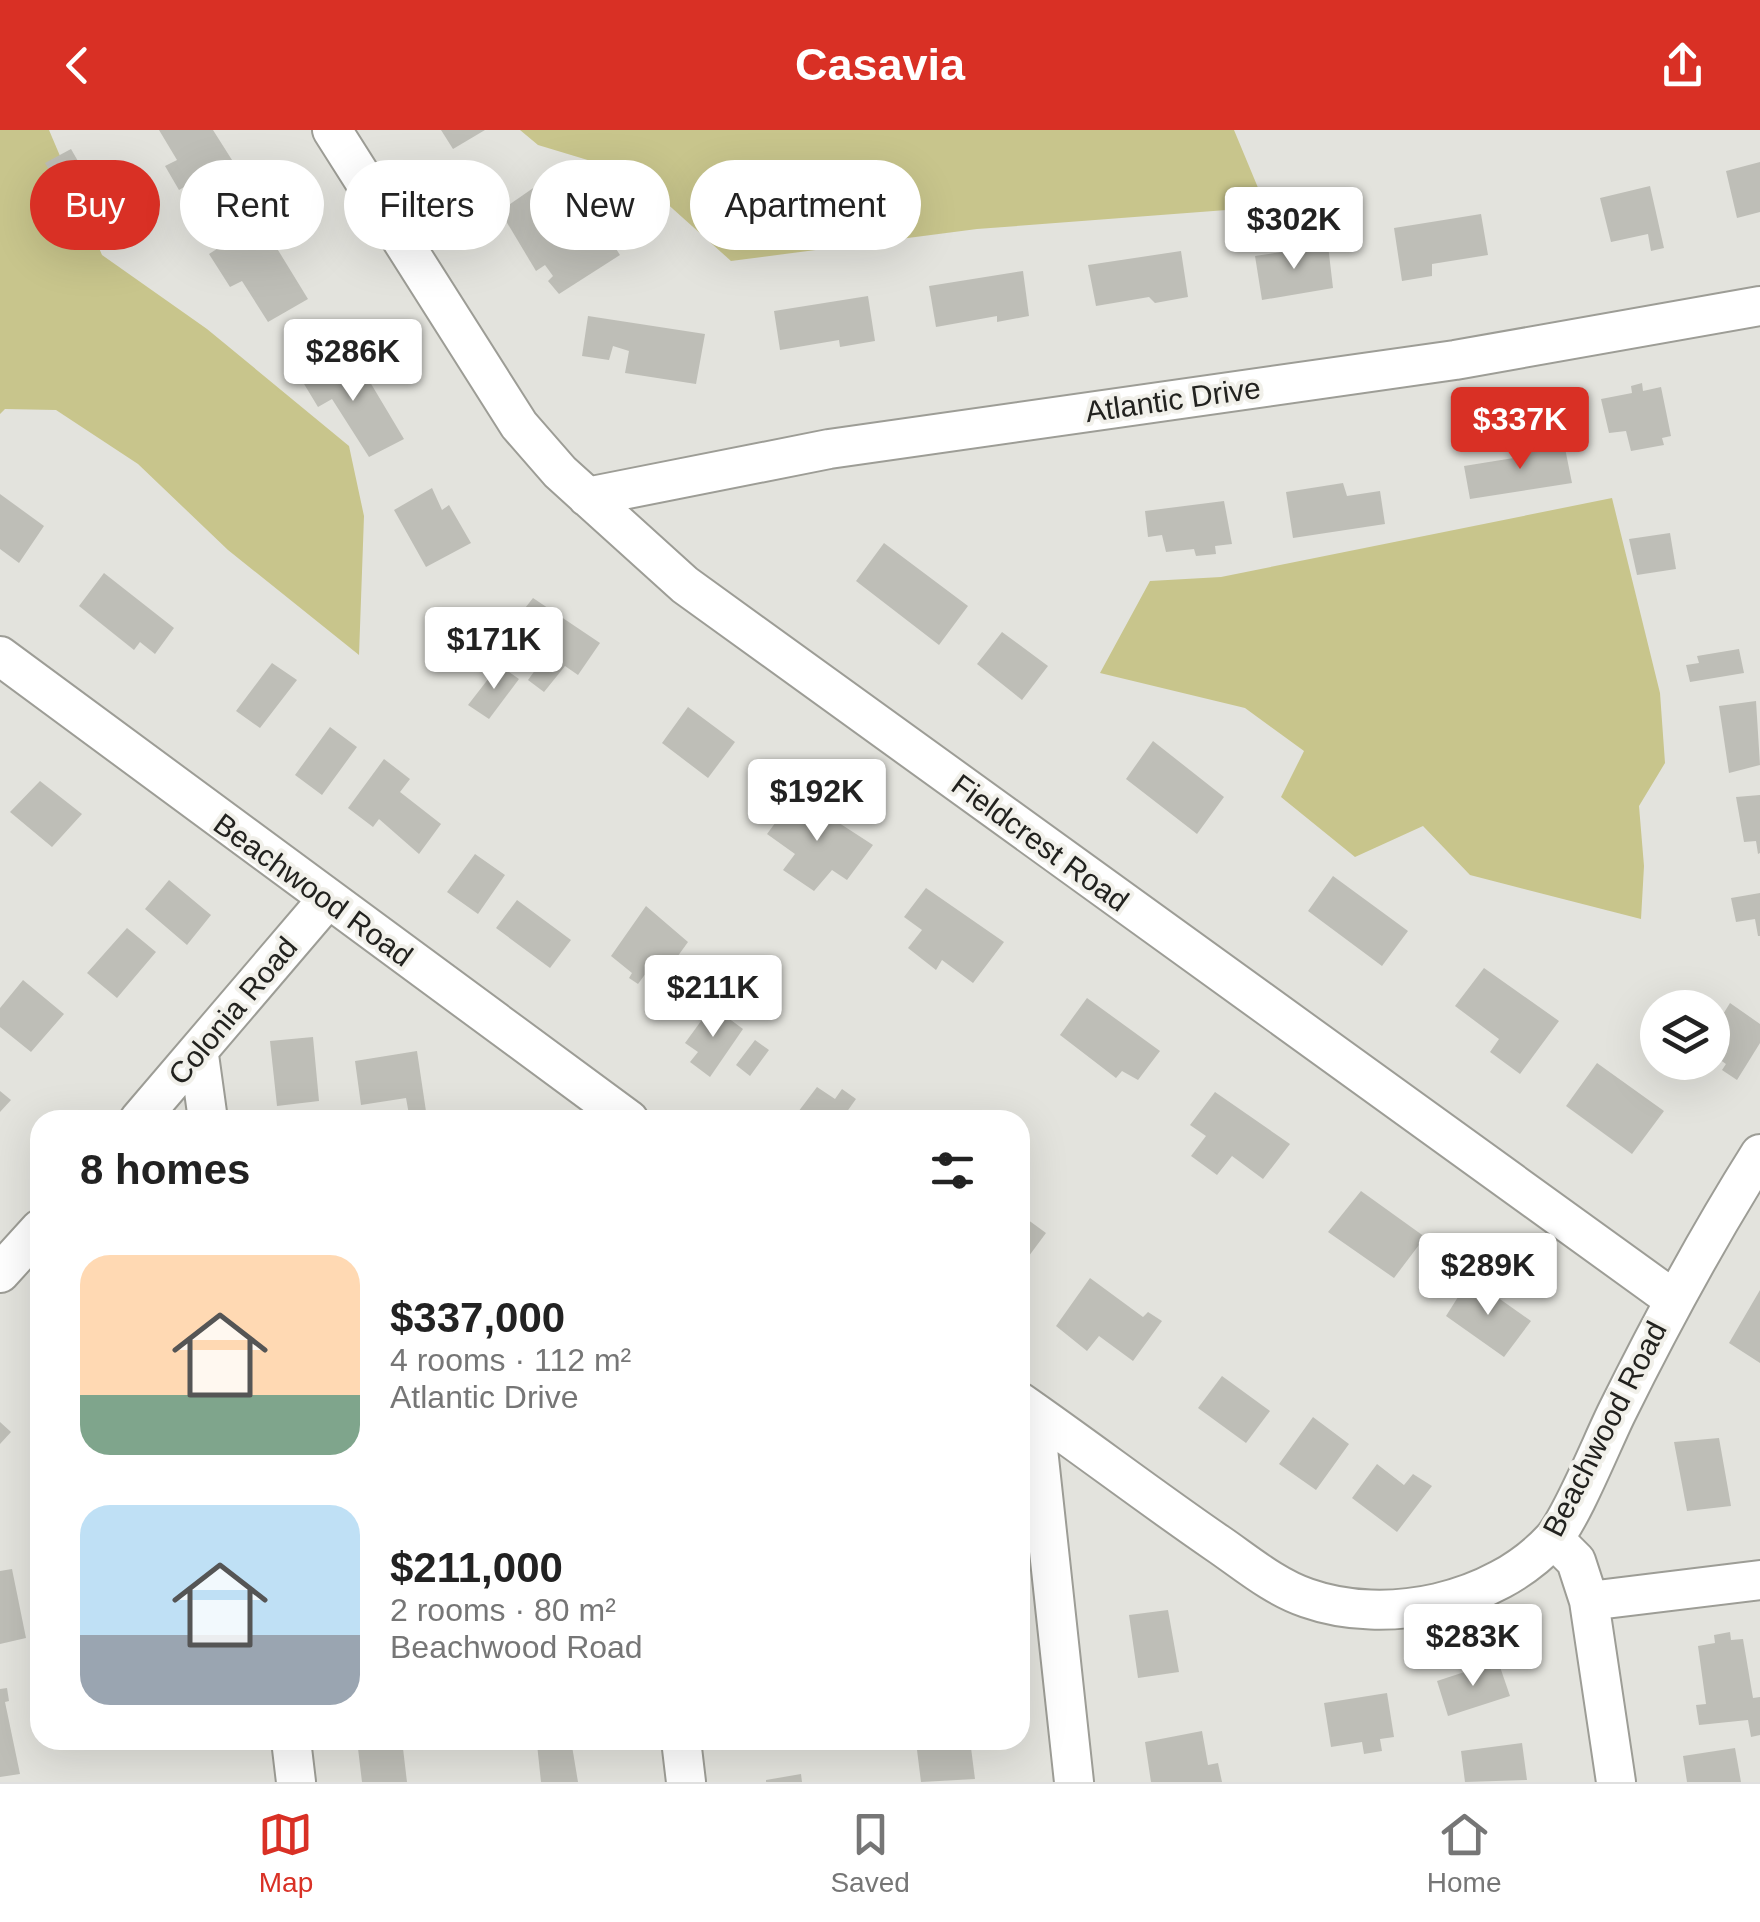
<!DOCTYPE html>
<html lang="en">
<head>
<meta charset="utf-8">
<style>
	:root { --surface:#fff; --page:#f2f2f2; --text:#222; --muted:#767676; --line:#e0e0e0; --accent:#d93025 }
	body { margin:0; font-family:Helvetica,sans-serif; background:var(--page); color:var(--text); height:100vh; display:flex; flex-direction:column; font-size:38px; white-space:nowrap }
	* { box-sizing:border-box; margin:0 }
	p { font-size:32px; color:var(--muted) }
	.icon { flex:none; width:55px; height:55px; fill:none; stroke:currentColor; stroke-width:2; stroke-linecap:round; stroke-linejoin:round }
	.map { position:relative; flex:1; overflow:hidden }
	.panel { position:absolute; left:30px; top:980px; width:1000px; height:640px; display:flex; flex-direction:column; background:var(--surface); border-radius:30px; box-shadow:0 10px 40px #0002 }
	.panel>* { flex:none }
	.top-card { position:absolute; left:30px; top:30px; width:1000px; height:90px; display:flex; gap:20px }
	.tools { position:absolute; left:1640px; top:860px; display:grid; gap:20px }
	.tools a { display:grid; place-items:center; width:90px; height:90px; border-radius:50%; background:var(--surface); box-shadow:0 10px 40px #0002; font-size:50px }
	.price { position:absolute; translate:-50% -85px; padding:0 22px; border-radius:10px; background:#fff; color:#222; font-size:32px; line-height:65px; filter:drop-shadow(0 2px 5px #0008) }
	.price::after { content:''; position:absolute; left:50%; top:60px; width:30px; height:22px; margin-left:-15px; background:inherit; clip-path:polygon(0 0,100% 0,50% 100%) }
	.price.on { background:var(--accent); color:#fff }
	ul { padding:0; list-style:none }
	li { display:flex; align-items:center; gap:30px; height:250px; padding:0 50px }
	li span { display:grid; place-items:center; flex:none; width:280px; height:200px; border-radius:30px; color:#555 }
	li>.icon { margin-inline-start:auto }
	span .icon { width:120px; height:120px; fill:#fffc; stroke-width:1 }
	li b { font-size:42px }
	h2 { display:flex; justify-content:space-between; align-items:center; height:120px; padding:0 50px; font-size:42px }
	.tag { padding:0 35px; border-radius:45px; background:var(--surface); box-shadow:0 10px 40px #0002; font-size:35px; line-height:90px }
	.tag.on { background:var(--accent); color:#fff }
	header { display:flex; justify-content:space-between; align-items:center; height:130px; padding:0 50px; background:var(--accent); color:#fff; font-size:45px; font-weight:700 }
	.dock { display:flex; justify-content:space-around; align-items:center; height:140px; border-top:2px solid var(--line); background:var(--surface); font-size:28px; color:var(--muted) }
	.dock a { display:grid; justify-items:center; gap:5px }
	.dock .on { color:var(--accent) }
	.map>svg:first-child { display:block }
</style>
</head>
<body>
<header><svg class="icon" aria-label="back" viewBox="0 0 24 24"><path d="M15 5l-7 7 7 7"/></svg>Casavia<svg class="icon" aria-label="share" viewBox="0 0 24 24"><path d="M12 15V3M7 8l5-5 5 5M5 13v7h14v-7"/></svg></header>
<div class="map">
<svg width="1760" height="1652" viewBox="0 0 1760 1652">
	<rect width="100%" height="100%" fill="#e3e3dd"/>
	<path fill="#c8c58c" d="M0 0H49L102 125 207 199 349 316 364 386 359 525 228 420 138 334 56 280 5 279 0 284Z
		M520 0H1234L1266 77 977 99 731 131 634 44 538 15Z
		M1612 368 1660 563 1665 633 1639 676 1644 736 1641 789 1470 745 1423 696 1355 727 1281 667 1304 621 1245 578 1100 543 1150 451 1221 447Z"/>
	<path fill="#bebeb7" d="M159 0H213L232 30 179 60 165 36 177 30Z
		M441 0H485L453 19Z
		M71 19 86 45 61 59 45 33Z
		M1760 32V82L1737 88 1726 41Z
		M539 54 566 98 573 93 582 106 600 94 620 125 559 164 548 151 553 146 545 135 536 141 500 81Z
		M1650 56 1664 118 1651 121 1648 104 1611 112 1600 68Z
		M1481 84 1488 125 1432 134V146L1402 151 1394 98Z
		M237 106 245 119 270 107 308 169 268 192 242 151 230 157 209 124Z
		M1328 115 1333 158 1262 170 1255 126Z
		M1181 121 1188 167 1155 173 1149 167 1096 176 1088 135Z
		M1023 141 1029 186 997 192V186L936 197 929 156Z
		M868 166 875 211 840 217 839 210 780 220 774 181Z
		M588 186 705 204 696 254 625 243 629 221 613 216 609 230 582 226Z
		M331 225 347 251 364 242 404 309 369 327 332 269 318 277 298 244Z
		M1642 253 1643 261 1661 257 1671 306 1662 308 1664 315 1631 321 1626 301 1609 303 1601 269 1632 263 1631 256Z
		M1564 313 1572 353 1470 369 1464 336 1526 326 1525 318Z
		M1343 353 1347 366 1380 361 1385 394 1293 408 1286 362Z
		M432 358 442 380 449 375 471 413 426 437 394 380Z
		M0 364 44 396 19 433 0 419Z
		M1224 371 1232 414 1215 416 1216 424 1196 426 1194 419 1166 422 1162 405 1148 407 1145 381Z
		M1670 403 1676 439 1637 445 1629 409Z
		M884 413 968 476 939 515 856 451Z
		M104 443 174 498 155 524 140 512 134 520 79 476Z
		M533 468 600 513 578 545 565 536 544 562 528 550 541 532 503 506Z
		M1002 502 1048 536 1022 570 977 534Z
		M1739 519 1744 543 1690 552 1686 535 1699 533 1697 526Z
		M272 533 297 550 260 598 236 581Z
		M499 535 519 549 489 589 468 575Z
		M1756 571 1760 635 1729 643 1719 576Z
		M688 577 735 612 708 648 662 613Z
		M330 597 357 617 322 665 295 645Z
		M1153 611 1224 667 1197 704 1126 649Z
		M384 629 410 649 400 662 441 694 419 724 379 689 373 697 348 678Z
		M40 651 82 684 52 717 10 682Z
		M796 665 873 715 847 750 832 740 814 761 783 740 795 724 767 704Z
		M1760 665V723L1758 724 1756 711 1744 712 1736 667Z
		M475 724 505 745 478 784 447 762Z
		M1333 746 1408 801 1382 836 1308 781Z
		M169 750 211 785 187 815 145 779Z
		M926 758 1004 812 973 853 942 830 936 840 908 818 922 800 904 787Z
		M1760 763V806H1758L1755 789 1736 792 1731 768Z
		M517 770 571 810 550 838 496 798Z
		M646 776 688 812 659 852 646 843 638 854 629 848 632 843 611 826Z
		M127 798 156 822 117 868 87 843Z
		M1484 838 1559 891 1520 944 1490 922 1499 909 1455 876Z
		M23 850 64 884 31 922 0 897V878Z
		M1087 868 1160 921 1138 950 1122 941 1116 948 1060 905Z
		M1730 873 1760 894V913L1737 950 1722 940 1726 934 1716 927 1719 921 1712 916V902Z
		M712 876 743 899 710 947 690 932 698 922 685 913Z
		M313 907 319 971 277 976 270 911Z
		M755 910 769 920 750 946 736 935Z
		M417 921 427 988 410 990 406 968 361 975 355 931Z
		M1597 933 1664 981 1632 1024 1566 976Z
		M817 957 835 969 842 959 856 969 841 990H792Z
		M0 961 11 970 0 982Z
		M1215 962 1290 1014 1263 1049 1232 1026 1217 1045 1191 1026 1206 1006 1190 995Z
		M1361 1061 1425 1107 1394 1148 1328 1102Z
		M1020 1084 1046 1103 1020 1138Z
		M1090 1148 1143 1187 1148 1182 1162 1191 1133 1231 1099 1206 1087 1221 1056 1196Z
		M1470 1148 1531 1191 1504 1227 1446 1186Z
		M1760 1160V1233L1729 1213Z
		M1222 1246 1270 1281 1246 1313 1198 1278Z
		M1313 1287 1349 1314 1316 1360 1279 1334Z
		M0 1292 11 1302 0 1314Z
		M1719 1308 1731 1376 1687 1381 1674 1312Z
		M1377 1334 1404 1355 1413 1344 1432 1356 1397 1402 1352 1368Z
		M12 1439 26 1508 0 1514V1441Z
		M1168 1480 1179 1542 1138 1548 1129 1485Z
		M1730 1502 1731 1510 1743 1509 1753 1568 1760 1567V1605L1751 1607 1748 1590 1699 1595 1696 1575 1706 1574 1698 1516 1715 1513 1714 1505Z
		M1498 1531 1510 1566 1448 1586 1437 1551Z
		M7 1558 9 1571 5 1572 20 1644 0 1647V1559Z
		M1387 1563 1394 1607 1380 1609 1382 1621 1364 1624 1362 1612 1331 1617 1324 1573Z
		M1202 1601 1208 1635 1218 1633 1222 1652H1151L1145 1612Z
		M357 1610H402L407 1652H362Z
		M571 1610 578 1652H541L537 1614Z
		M930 1610H970L975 1649 921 1652 917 1620 932 1618Z
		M1522 1613 1527 1650 1465 1652 1461 1621Z
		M1735 1618 1741 1652H1687L1683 1626Z
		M801 1644 802 1652H766V1650Z"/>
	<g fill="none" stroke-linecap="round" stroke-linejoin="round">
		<g stroke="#9d9d96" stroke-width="42">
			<path id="street" d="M332 0 519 295 560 342 685 455 1673 1169
				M587 367 829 319 1455 230 1760 176
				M0 526 629 990
				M199 925 208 990
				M139 990 326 771
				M0 1143 40 1099
				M1020 1272C1086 1318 1150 1367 1217 1413 1245 1432 1274 1457 1307 1468 1386 1496 1494 1473 1552 1410 1571 1390 1603 1310 1617 1282 1661 1193 1707 1108 1760 1024
				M1034 1282 1074 1652
				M1554 1409 1576 1431 1589 1471 1616 1652
				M1589 1471 1760 1450
				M291 1610 296 1652
				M681 1610 686 1652"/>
		</g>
		<use href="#street" stroke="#fff" stroke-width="38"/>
	</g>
	<g text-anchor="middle" stroke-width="8" stroke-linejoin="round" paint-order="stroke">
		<g font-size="30" fill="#22221f" stroke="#f1f0ea">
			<text transform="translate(1173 270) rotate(-8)" y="10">Atlantic Drive</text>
			<text transform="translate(1040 713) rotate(36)" y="10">Fieldcrest Road</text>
			<text transform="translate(313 760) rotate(36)" y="10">Beachwood Road</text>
			<text transform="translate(233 881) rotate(-50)" y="10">Colonia Road</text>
			<text transform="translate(1605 1299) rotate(-63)" y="10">Beachwood Road</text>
		</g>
	</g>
</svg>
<div class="tools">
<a><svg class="icon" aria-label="layers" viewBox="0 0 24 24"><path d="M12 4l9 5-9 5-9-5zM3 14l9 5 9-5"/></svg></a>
</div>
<b class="price" style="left:1294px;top:142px">$302K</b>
<b class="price" style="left:353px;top:274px">$286K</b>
<b class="price on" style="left:1520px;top:342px">$337K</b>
<b class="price" style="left:494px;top:562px">$171K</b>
<b class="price" style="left:817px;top:714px">$192K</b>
<b class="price" style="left:713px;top:910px">$211K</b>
<b class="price" style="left:1488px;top:1188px">$289K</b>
<b class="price" style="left:1473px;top:1559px">$283K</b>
<div class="top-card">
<a class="tag on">Buy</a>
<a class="tag">Rent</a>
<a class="tag">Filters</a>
<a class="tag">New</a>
<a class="tag">Apartment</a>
</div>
<section class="panel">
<h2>8 homes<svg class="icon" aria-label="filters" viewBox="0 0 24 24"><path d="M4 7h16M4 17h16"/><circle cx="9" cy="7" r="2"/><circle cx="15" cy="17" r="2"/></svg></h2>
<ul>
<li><span style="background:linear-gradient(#ffd9b3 70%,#7fa58c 0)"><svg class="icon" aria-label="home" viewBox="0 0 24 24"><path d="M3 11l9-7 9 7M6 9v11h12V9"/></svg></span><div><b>$337,000</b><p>4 rooms · 112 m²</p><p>Atlantic Drive</p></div></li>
<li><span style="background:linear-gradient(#bfe0f5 65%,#9aa5b1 0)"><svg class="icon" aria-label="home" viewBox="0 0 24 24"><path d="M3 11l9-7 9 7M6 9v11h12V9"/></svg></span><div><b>$211,000</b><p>2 rooms · 80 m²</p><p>Beachwood Road</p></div></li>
</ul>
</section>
</div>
<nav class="dock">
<a class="on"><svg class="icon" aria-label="map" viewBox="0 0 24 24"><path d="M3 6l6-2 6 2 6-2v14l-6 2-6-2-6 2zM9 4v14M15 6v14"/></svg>Map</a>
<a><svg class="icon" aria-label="saved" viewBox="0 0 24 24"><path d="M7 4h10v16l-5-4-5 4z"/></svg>Saved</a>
<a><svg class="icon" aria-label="home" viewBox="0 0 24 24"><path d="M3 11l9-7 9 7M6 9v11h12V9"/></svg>Home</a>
</nav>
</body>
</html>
